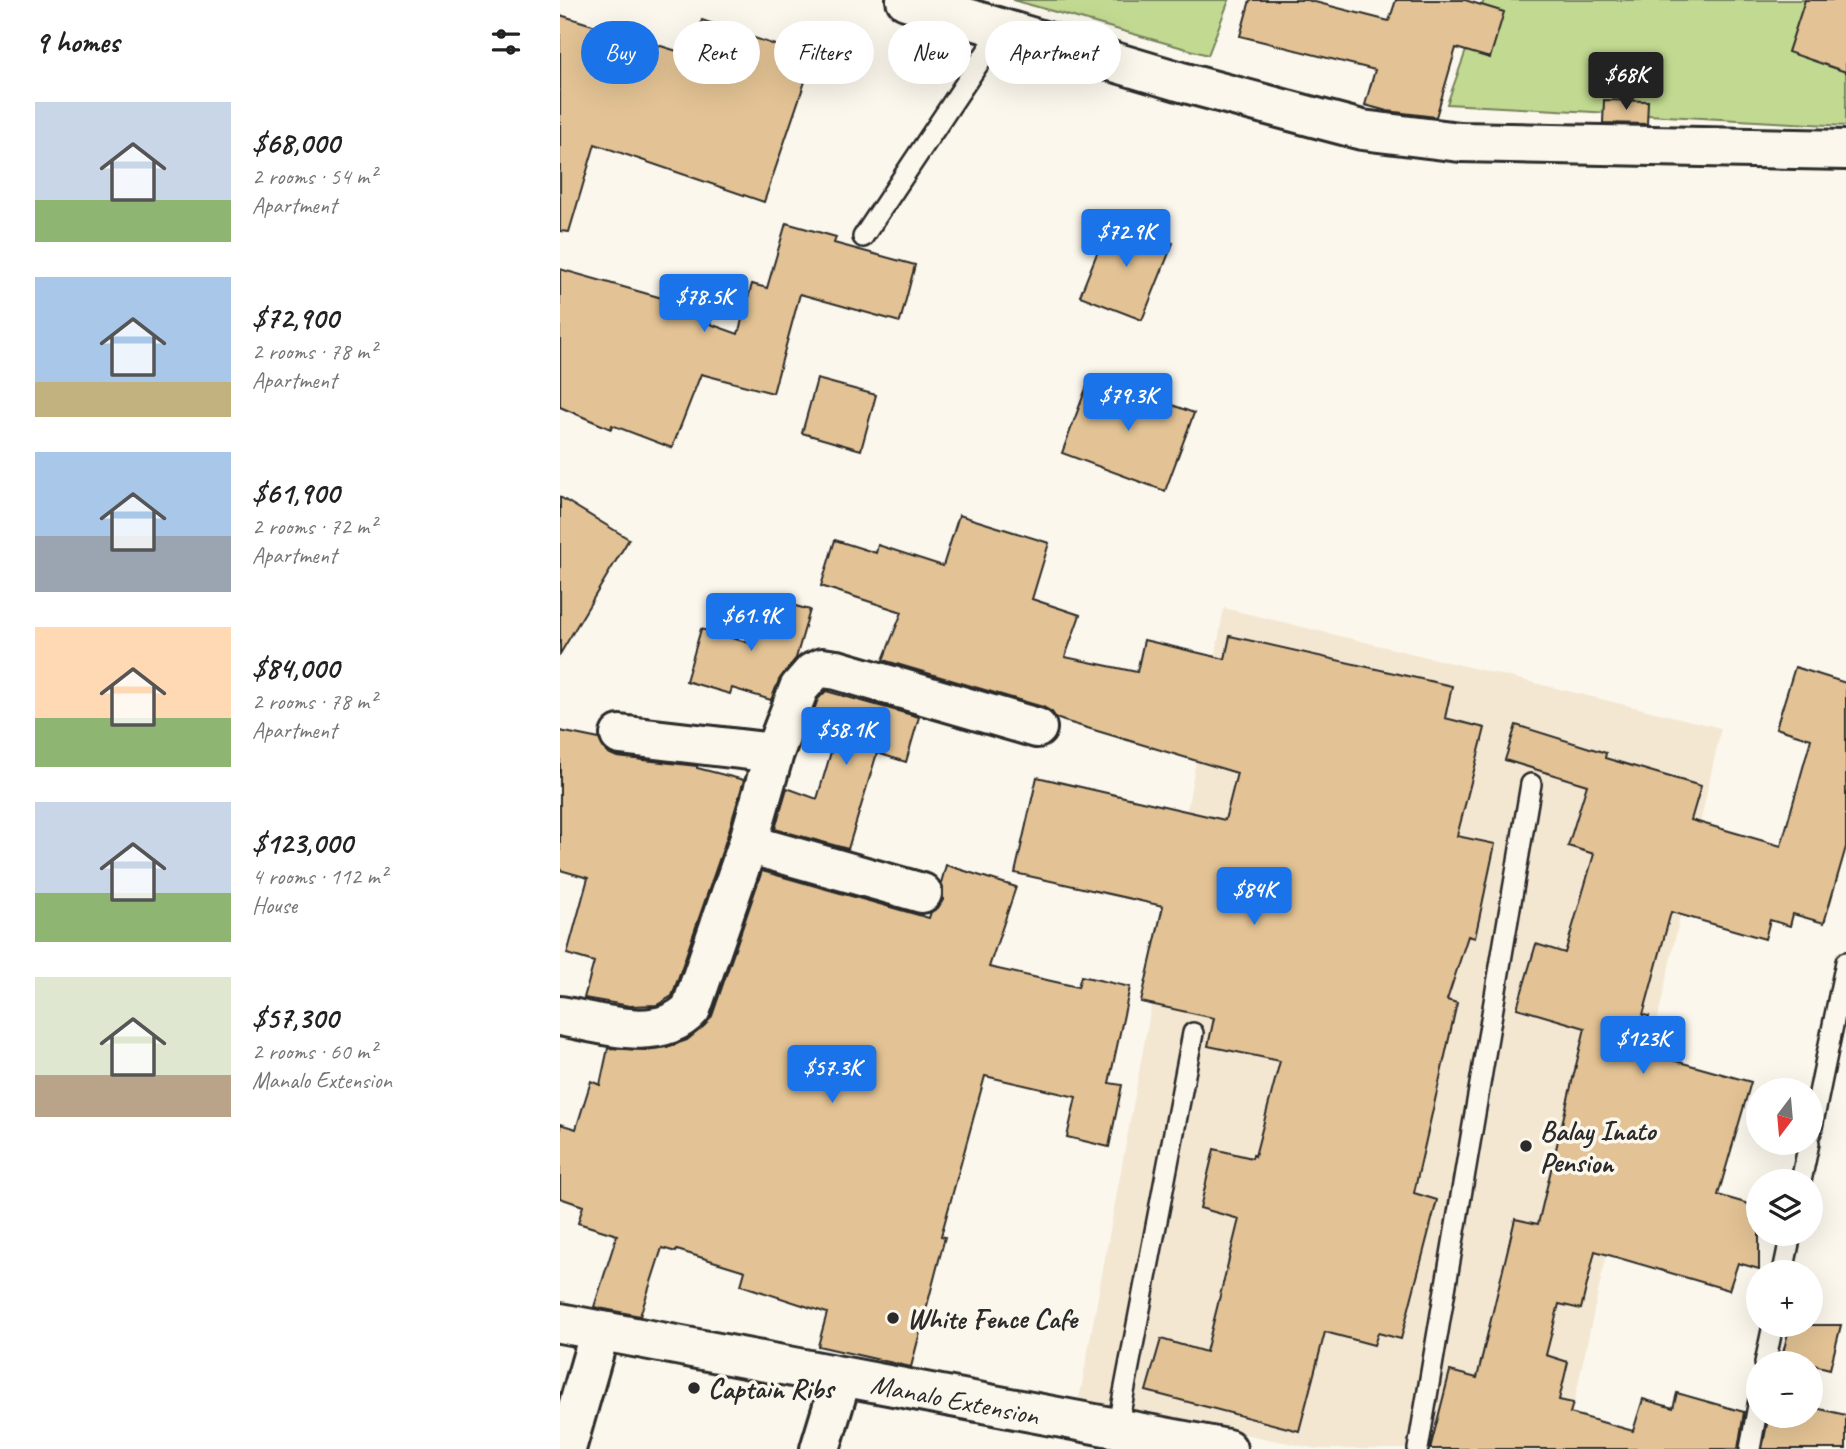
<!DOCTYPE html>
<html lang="en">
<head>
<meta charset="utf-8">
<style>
	:root { --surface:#fff; --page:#f2f2f2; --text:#222; --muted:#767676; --accent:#1a73e8 }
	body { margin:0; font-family:Caveat,sans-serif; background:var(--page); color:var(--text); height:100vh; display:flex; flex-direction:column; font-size:26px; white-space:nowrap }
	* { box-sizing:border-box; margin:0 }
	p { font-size:23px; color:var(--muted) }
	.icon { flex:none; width:38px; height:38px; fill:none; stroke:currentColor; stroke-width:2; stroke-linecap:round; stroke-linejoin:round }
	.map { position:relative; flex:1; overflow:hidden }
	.side { display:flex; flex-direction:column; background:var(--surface); width:560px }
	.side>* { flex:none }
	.guide { position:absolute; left:21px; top:21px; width:665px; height:63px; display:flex; gap:14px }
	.needle { width:46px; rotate:196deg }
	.fabs { position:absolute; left:1186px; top:1078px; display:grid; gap:14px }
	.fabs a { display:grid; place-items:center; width:77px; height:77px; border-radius:50%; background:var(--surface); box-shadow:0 7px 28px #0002; font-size:35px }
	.price { position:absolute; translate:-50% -60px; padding:0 16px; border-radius:7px; background:var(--accent); color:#fff; font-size:23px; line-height:46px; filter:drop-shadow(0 2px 4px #0008) }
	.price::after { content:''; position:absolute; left:50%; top:42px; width:21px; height:16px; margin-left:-10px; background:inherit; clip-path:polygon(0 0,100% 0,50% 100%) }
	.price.active { background:#222; color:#fff }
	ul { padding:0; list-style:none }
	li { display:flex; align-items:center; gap:21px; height:175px; padding:0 35px }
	li span { display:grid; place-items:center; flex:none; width:196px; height:140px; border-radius:0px; color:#555 }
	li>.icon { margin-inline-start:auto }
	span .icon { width:84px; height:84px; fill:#fffc; stroke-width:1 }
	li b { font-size:30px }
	h2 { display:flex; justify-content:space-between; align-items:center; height:84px; padding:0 35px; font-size:30px }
	.chip { padding:0 24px; border-radius:32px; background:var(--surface); box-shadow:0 7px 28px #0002; font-size:24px; line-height:63px }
	.chip.active { background:var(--accent); color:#fff }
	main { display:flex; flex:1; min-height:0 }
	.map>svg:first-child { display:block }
</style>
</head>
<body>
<main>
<section class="side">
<h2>9 homes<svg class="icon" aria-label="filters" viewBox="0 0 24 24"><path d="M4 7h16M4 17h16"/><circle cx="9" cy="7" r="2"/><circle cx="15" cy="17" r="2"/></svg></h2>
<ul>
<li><span style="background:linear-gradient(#c9d6e8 70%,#8fb573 0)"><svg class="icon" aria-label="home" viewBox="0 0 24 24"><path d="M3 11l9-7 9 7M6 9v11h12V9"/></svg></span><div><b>$68,000</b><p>2 rooms · 54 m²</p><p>Apartment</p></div></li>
<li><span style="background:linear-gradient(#a9c7e8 75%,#c2b280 0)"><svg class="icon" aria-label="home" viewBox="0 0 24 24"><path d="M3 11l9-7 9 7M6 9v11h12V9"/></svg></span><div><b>$72,900</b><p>2 rooms · 78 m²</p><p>Apartment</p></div></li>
<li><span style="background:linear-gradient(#a9c7e8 60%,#9aa5b1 0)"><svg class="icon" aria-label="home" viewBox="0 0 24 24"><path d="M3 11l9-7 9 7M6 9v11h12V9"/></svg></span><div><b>$61,900</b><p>2 rooms · 72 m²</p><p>Apartment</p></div></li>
<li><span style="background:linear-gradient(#ffd9b3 65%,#8fb573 0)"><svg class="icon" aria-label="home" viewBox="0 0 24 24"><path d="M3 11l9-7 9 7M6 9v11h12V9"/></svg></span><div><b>$84,000</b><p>2 rooms · 78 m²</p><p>Apartment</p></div></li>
<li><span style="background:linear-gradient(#c9d6e8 65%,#8fb573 0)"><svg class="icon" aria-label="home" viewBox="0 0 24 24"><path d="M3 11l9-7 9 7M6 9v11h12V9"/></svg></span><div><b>$123,000</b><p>4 rooms · 112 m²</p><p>House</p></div></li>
<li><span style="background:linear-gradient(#dfe7d0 70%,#b9a48a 0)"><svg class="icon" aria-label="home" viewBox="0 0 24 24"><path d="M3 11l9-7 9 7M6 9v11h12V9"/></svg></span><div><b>$57,300</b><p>2 rooms · 60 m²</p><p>Manalo Extension</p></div></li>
</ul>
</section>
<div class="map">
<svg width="1286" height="1449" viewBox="0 0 1286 1449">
	<rect width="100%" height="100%" fill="#fbf7ec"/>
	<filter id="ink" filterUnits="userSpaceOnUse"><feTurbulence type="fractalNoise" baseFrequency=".0143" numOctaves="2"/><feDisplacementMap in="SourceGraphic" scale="14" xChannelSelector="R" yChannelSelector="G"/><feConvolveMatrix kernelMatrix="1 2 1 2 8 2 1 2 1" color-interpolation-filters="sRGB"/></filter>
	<g filter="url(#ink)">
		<path fill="#f4e7d2" d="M664 608 1161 728 1004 1449H757L519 1400Z"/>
		<path fill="#c1d990" stroke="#76825e" stroke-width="2" d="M453 0H669L648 55Z
			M924 0H1286V126L887 104Z"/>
		<path fill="#e3c395" stroke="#2b2b2b" stroke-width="2" d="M690 0H747L829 21 836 0H905L944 12 930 58 896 48 876 117 827 111 805 105 815 70 680 36Z
			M1245 0H1286V72L1228 52Z
			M0 15 130 55 142 20 253 58 204 202 35 144 9 232 0 231Z
			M1044 100 1088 101 1087 124 1043 123Z
			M551 218 613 243 582 320 520 296Z
			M226 223 276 237 274 243 355 265 340 322 240 294 213 393 141 374 112 448 52 425 51 429 0 407V269L102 298 100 306 178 334 192 284 207 288Z
			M531 375 634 413 605 491 502 453Z
			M257 379 316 395 301 450 242 433Z
			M0 497 69 539 0 654Z
			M399 515 489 543 472 599 520 615 505 657 577 672 584 640 665 659 670 636 892 686 885 718 925 728 897 836 935 844 915 938 908 936 887 1000 897 1003 854 1193 877 1200 841 1339 818 1333 814 1345 765 1332 739 1431 586 1391 601 1339 646 1352 679 1219 640 1208 654 1149 692 1158 693 1155 695 1156 720 1061 648 1046 654 1018 581 1002 603 906 455 873 477 777 665 820 677 773 504 721 496 718 492 712 483 707 323 660 342 612 261 586 275 540 316 553 318 545 383 566Z
			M206 598 250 610 236 658 219 680 211 700 172 688 170 694 126 681 141 629 193 644Z
			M1235 667 1286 683V847L1264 923 1233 914 1230 926 1210 920 1205 939 1111 912 1083 1015 1089 1016 1083 1036 1087 1037 1083 1052 1191 1082 1158 1195 1199 1207V1269L1178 1263 1169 1290 1035 1251 1021 1309 999 1304 986 1355 1008 1362 999 1400 1013 1403 1010 1413 1073 1431 1083 1399 1113 1408 1117 1393 1184 1412 1178 1449H870L890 1371 917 1378 955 1219 978 1224 1025 1028 957 1008 976 944 1005 953 1034 854 1008 846 1027 785 945 760 956 725 1046 753 1045 758 1141 786 1131 820 1221 846 1251 739 1216 728Z
			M266 691 359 717 346 762 317 753 288 849 215 829 227 788 257 799 277 732 254 724 258 714 253 713 258 699Z
			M0 731 39 739 46 752 57 757 137 766V768L184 780 167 837 112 996 97 1005 70 1006 24 998 34 962 7 954 28 878 0 870Z
			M386 865 456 887 429 967 518 987 521 976 570 987 549 1083 562 1085 549 1147 507 1137 516 1097 425 1076 381 1236 385 1237 351 1367 258 1346 267 1313 181 1285 185 1271 117 1250 116 1252 102 1248 80 1316 34 1307 57 1235 18 1223 23 1206 0 1198V1124L16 1129 31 1081 40 1085 48 1048 86 1050 107 1047 127 1040 145 1025 152 1016 202 871 369 918 371 912 378 908 383 900V888L381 883Z
			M1230 1325H1281L1270 1369 1222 1357Z
			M1251 1407 1286 1415V1449H1202L1208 1419 1233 1426 1235 1416H1251Z"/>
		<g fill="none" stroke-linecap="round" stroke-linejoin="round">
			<g stroke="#2b2b2b" stroke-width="24">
				<path id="service" d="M303 237 443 27
					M1251 1132 1286 962
					M1241 1181 1249 1143
					M1223 1272 1231 1234
					M1205 1363 1213 1325
					M557 1429 633 1033
					M858 1449 971 784
					M1190 1449 1199 1400"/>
			</g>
			<g stroke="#2b2b2b" stroke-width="44">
				<path id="minor" d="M346 0 618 81 802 130 900 142 1286 150
					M60 735 214 753
					M188 844 362 893
					M0 1016C41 1023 99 1044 131 1009L188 844 214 753 239 688 253 672 262 668 277 670 477 728
					M6 1449 40 1331
					M260 1449 282 1377"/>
			</g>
			<g stroke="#2b2b2b" stroke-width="44">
				<path id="tertiary" d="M0 1323 667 1449"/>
			</g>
			<use href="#service" stroke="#fbf7ec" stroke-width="19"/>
			<use href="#minor" stroke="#fbf7ec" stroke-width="38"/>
			<use href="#tertiary" stroke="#fbf7ec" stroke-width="38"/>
		</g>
	</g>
	<g fill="#2b2b2b" stroke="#fbf7ec" stroke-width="2.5">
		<circle cx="966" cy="1146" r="7"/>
		<circle cx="333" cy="1318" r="7"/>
		<circle cx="134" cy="1388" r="7"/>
	</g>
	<g text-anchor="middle" stroke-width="7" stroke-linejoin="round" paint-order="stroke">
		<g font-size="28" font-weight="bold" fill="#2b2b2b" stroke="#fbf7ec" text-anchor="start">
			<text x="980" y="1140">Balay Inato<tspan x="980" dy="32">Pension</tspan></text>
			<text x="347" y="1328">White Fence Cafe</text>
			<text x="148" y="1398">Captain Ribs</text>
		</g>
		<g font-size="28" fill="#2b2b2b" stroke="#fbf7ec">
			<text transform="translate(395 1399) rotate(11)" y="10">Manalo Extension</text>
		</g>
	</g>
</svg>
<div class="fabs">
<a><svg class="needle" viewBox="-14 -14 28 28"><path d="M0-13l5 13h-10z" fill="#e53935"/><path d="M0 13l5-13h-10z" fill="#767676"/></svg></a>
<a><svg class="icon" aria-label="layers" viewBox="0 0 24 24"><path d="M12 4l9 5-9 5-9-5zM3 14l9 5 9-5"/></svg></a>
<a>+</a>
<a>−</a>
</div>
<b class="price active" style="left:1066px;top:112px">$68K</b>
<b class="price" style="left:566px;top:269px">$72.9K</b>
<b class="price" style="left:144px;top:334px">$78.5K</b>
<b class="price" style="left:568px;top:433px">$79.3K</b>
<b class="price" style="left:191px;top:653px">$61.9K</b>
<b class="price" style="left:286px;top:767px">$58.1K</b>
<b class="price" style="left:694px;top:927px">$84K</b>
<b class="price" style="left:1083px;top:1076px">$123K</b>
<b class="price" style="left:272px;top:1105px">$57.3K</b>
<div class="guide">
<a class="chip active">Buy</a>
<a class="chip">Rent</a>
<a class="chip">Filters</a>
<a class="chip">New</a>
<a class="chip">Apartment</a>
</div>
</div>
</main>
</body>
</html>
